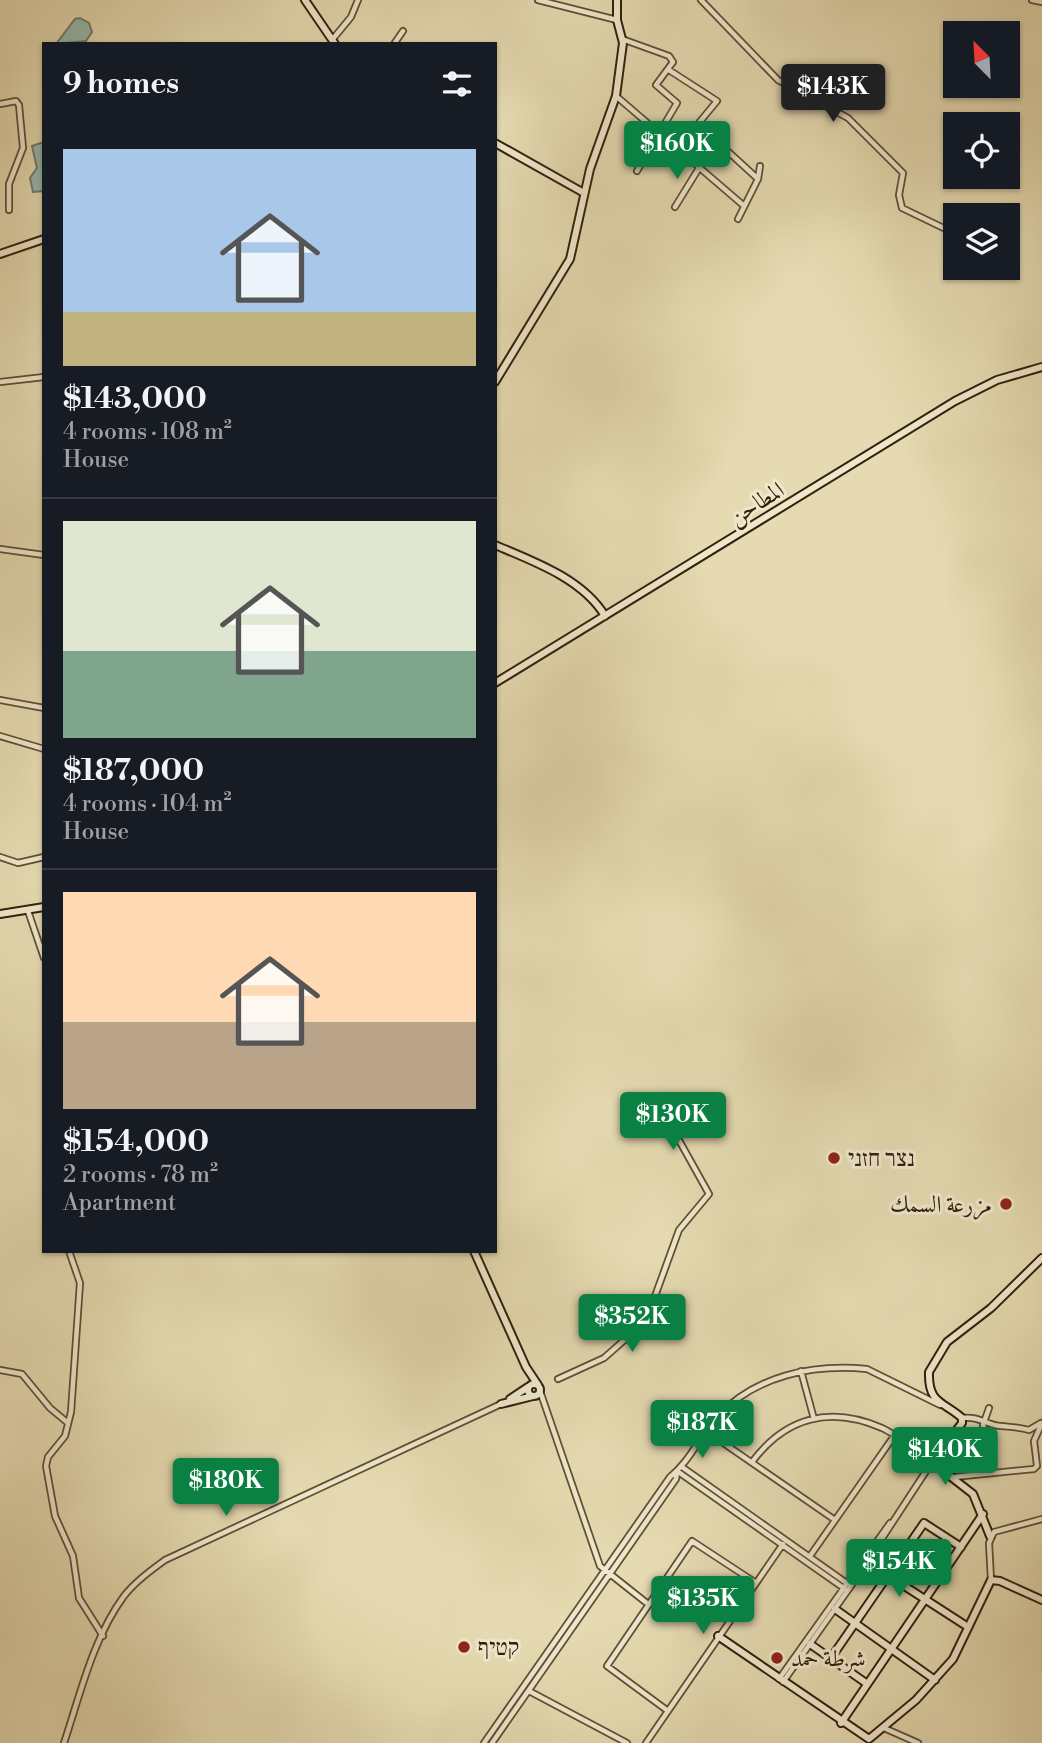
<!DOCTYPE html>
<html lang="en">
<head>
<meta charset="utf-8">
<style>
	:root { --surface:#171b24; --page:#242831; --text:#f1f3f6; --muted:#9ea1a6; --line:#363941; --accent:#0b8043 }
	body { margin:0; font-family:"Libre Bodoni",Amiri,"Frank Ruhl Libre",serif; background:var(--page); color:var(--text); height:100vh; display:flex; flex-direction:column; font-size:26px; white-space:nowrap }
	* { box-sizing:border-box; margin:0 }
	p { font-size:23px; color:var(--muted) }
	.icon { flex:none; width:38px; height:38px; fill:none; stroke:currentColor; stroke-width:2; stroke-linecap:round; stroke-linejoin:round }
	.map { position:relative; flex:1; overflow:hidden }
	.panel { position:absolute; left:42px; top:42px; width:455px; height:1211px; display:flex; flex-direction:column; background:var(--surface); border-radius:0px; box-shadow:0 2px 5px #0004 }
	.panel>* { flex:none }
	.needle { width:46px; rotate:336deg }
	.fabs { position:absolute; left:943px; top:21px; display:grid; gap:14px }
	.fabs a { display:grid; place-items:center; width:77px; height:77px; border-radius:0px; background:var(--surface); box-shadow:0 2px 5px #0004; font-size:35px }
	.price { position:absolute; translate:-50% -60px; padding:0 16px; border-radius:7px; background:var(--accent); color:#fff; font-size:23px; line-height:46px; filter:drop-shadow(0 2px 4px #0008) }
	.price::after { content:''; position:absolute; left:50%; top:42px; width:21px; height:16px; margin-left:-10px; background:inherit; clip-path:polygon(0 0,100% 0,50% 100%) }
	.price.active { background:#222; color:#fff }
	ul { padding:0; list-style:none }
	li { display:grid; align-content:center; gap:14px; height:371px; padding:0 21px }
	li+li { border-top:2px solid var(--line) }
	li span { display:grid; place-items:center; height:217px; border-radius:0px; color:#555 }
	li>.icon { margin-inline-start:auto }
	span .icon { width:126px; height:126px; fill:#fffc; stroke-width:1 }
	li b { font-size:30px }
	h2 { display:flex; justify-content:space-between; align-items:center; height:84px; padding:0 21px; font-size:30px }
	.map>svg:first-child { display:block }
</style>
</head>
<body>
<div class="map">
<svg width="1042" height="1743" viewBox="0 0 1042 1743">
	<rect width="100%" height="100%" fill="#e5dab1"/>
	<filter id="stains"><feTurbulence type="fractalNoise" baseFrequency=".00286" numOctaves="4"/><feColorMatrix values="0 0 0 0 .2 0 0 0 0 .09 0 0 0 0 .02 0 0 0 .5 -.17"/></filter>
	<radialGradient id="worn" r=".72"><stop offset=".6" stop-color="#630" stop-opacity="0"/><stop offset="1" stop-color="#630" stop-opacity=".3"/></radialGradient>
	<path fill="#96bab0" stroke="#6f7c6e" stroke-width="2" d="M80 18 89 23 92 32 86 41 56 44 75 19Z
		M44 142V191L33 192 30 178 37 168 32 146Z"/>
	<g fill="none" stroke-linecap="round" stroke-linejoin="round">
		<g stroke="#604e34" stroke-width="8">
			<path id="street" d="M538 0 617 20
				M701 0 778 80 848 118 903 173 899 195 902 208 956 234
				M1032 0 1042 2
				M622 39 669 56 673 62 656 85 677 103 637 171
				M332 40 351 17 358 0
				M394 44 403 31
				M669 70 717 101 698 124 758 179
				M616 96 743 205
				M0 104 16 101 19 105 23 148 9 184V210
				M675 207 699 168
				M738 219 758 179 760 166
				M0 382 44 377
				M0 549 44 555
				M0 700 44 708
				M0 736 44 749
				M0 857 18 863 44 857
				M28 911 44 958
				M69 1251 80 1283 71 1412 65 1436 48 1457 46 1466 55 1516 73 1556 79 1598 103 1636
				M0 1370 22 1374 50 1408 68 1423
				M801 1371 814 1419
				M558 1379 604 1358 638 1328 650 1310 679 1230 709 1194 656 1099
				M540 1391 600 1566 648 1604
				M989 1408 983 1425 992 1449
				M962 1418C981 1416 988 1426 1001 1426 1010 1427 1018 1427 1029 1430L1041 1423
				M706 1431 835 1520
				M752 1462C785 1418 829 1405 882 1428 899 1436 916 1451 932 1462
				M682 1467 848 1584
				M677 1471 845 1589
				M954 1477 1034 1469 1037 1466 1034 1441 1042 1423
				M810 1556 894 1436
				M991 1580 989 1543 994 1532 1042 1519
				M779 1679 890 1523
				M783 1682 851 1586 932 1462
				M529 1691 627 1743
				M668 1711 607 1666 692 1541 756 1583
				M884 1728 918 1743
				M64 1743C80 1695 93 1638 124 1596 135 1582 150 1571 165 1560L501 1404
				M484 1743 670 1477C690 1461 700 1436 717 1417 756 1375 813 1364 867 1369L940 1405
				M492 1743 676 1479 677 1472
				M646 1743 783 1544"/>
		</g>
		<g stroke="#34200b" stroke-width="10">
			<path id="secondary" d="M305 0 335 44
				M495 143 584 193
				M0 254 44 239
				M495 382 570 259 590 169 616 96 623 43 617 20V0
				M495 545C533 561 583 579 605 616
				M495 683 955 401 997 380 1042 367
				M0 914 44 907
				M474 1251 526 1367 538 1385
				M528 1390a6 6 0 1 1 12 0a6 6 0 1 1-12 0Z
				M510 1399 528 1387
				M501 1404 533 1396
				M990 1536 973 1494 932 1462 962 1423V1418C943 1401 928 1404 929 1372L947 1342 991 1308 1042 1258
				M889 1576 968 1627
				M835 1609 935 1680
				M718 1636 869 1739 916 1700 953 1659 991 1580 1000 1581 1042 1600
				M810 1644 866 1683
				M831 1658 924 1523 961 1547
				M841 1723 983 1514"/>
		</g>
		<use href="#street" stroke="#eee7cc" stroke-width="4.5"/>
		<use href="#secondary" stroke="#eee7cc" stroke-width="6"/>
	</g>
	<g fill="#8f2418" stroke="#eee7cc" stroke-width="2.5">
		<circle cx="834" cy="1158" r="7"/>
		<circle cx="1006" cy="1204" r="7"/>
		<circle cx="464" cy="1647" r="7"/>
		<circle cx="777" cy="1658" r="7"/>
	</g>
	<g text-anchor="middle" stroke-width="6" stroke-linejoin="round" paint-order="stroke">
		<g font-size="23" fill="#34200b" stroke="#eee7cc">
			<text transform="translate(756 503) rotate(-32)" y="8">المطاحن</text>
		</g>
		<g font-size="23" fill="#34200b" stroke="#eee7cc" text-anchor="start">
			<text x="848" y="1166">נצר חזני</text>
			<text x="992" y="1212" text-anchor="end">مزرعة السمك</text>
			<text x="478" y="1655">קטיף</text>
			<text x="791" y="1666">شرطة حمد</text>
		</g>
	</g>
	<rect width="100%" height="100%" filter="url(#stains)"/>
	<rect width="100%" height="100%" fill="url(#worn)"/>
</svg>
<div class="fabs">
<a><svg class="needle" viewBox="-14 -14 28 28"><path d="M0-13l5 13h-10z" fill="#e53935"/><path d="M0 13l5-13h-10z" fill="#9ea1a6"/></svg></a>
<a><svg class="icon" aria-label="locate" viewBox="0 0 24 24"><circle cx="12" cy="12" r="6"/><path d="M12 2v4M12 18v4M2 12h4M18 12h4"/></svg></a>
<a><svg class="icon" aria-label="layers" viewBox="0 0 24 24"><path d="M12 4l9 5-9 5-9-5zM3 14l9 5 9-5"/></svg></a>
</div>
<b class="price active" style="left:833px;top:124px">$143K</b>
<b class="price" style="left:677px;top:181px">$160K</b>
<b class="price" style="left:673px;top:1152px">$130K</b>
<b class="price" style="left:632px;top:1354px">$352K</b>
<b class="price" style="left:702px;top:1460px">$187K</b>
<b class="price" style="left:945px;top:1487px">$140K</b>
<b class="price" style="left:226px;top:1518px">$180K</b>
<b class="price" style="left:899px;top:1599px">$154K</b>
<b class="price" style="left:703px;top:1636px">$135K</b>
<section class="panel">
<h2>9 homes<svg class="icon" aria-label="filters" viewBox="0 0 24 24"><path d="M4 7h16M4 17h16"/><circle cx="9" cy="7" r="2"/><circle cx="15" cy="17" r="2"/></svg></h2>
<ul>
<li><span style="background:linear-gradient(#a9c7e8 75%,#c2b280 0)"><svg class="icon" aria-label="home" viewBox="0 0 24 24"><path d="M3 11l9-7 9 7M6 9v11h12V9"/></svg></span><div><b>$143,000</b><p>4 rooms · 108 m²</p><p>House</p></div></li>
<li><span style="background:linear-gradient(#dfe7d0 60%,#7fa58c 0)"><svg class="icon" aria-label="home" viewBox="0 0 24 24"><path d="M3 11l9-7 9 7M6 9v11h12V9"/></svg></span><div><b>$187,000</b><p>4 rooms · 104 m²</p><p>House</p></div></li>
<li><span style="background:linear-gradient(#ffd9b3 60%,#b9a48a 0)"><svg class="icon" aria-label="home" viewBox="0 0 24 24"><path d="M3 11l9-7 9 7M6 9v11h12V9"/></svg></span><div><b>$154,000</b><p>2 rooms · 78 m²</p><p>Apartment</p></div></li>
</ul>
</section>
</div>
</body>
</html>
